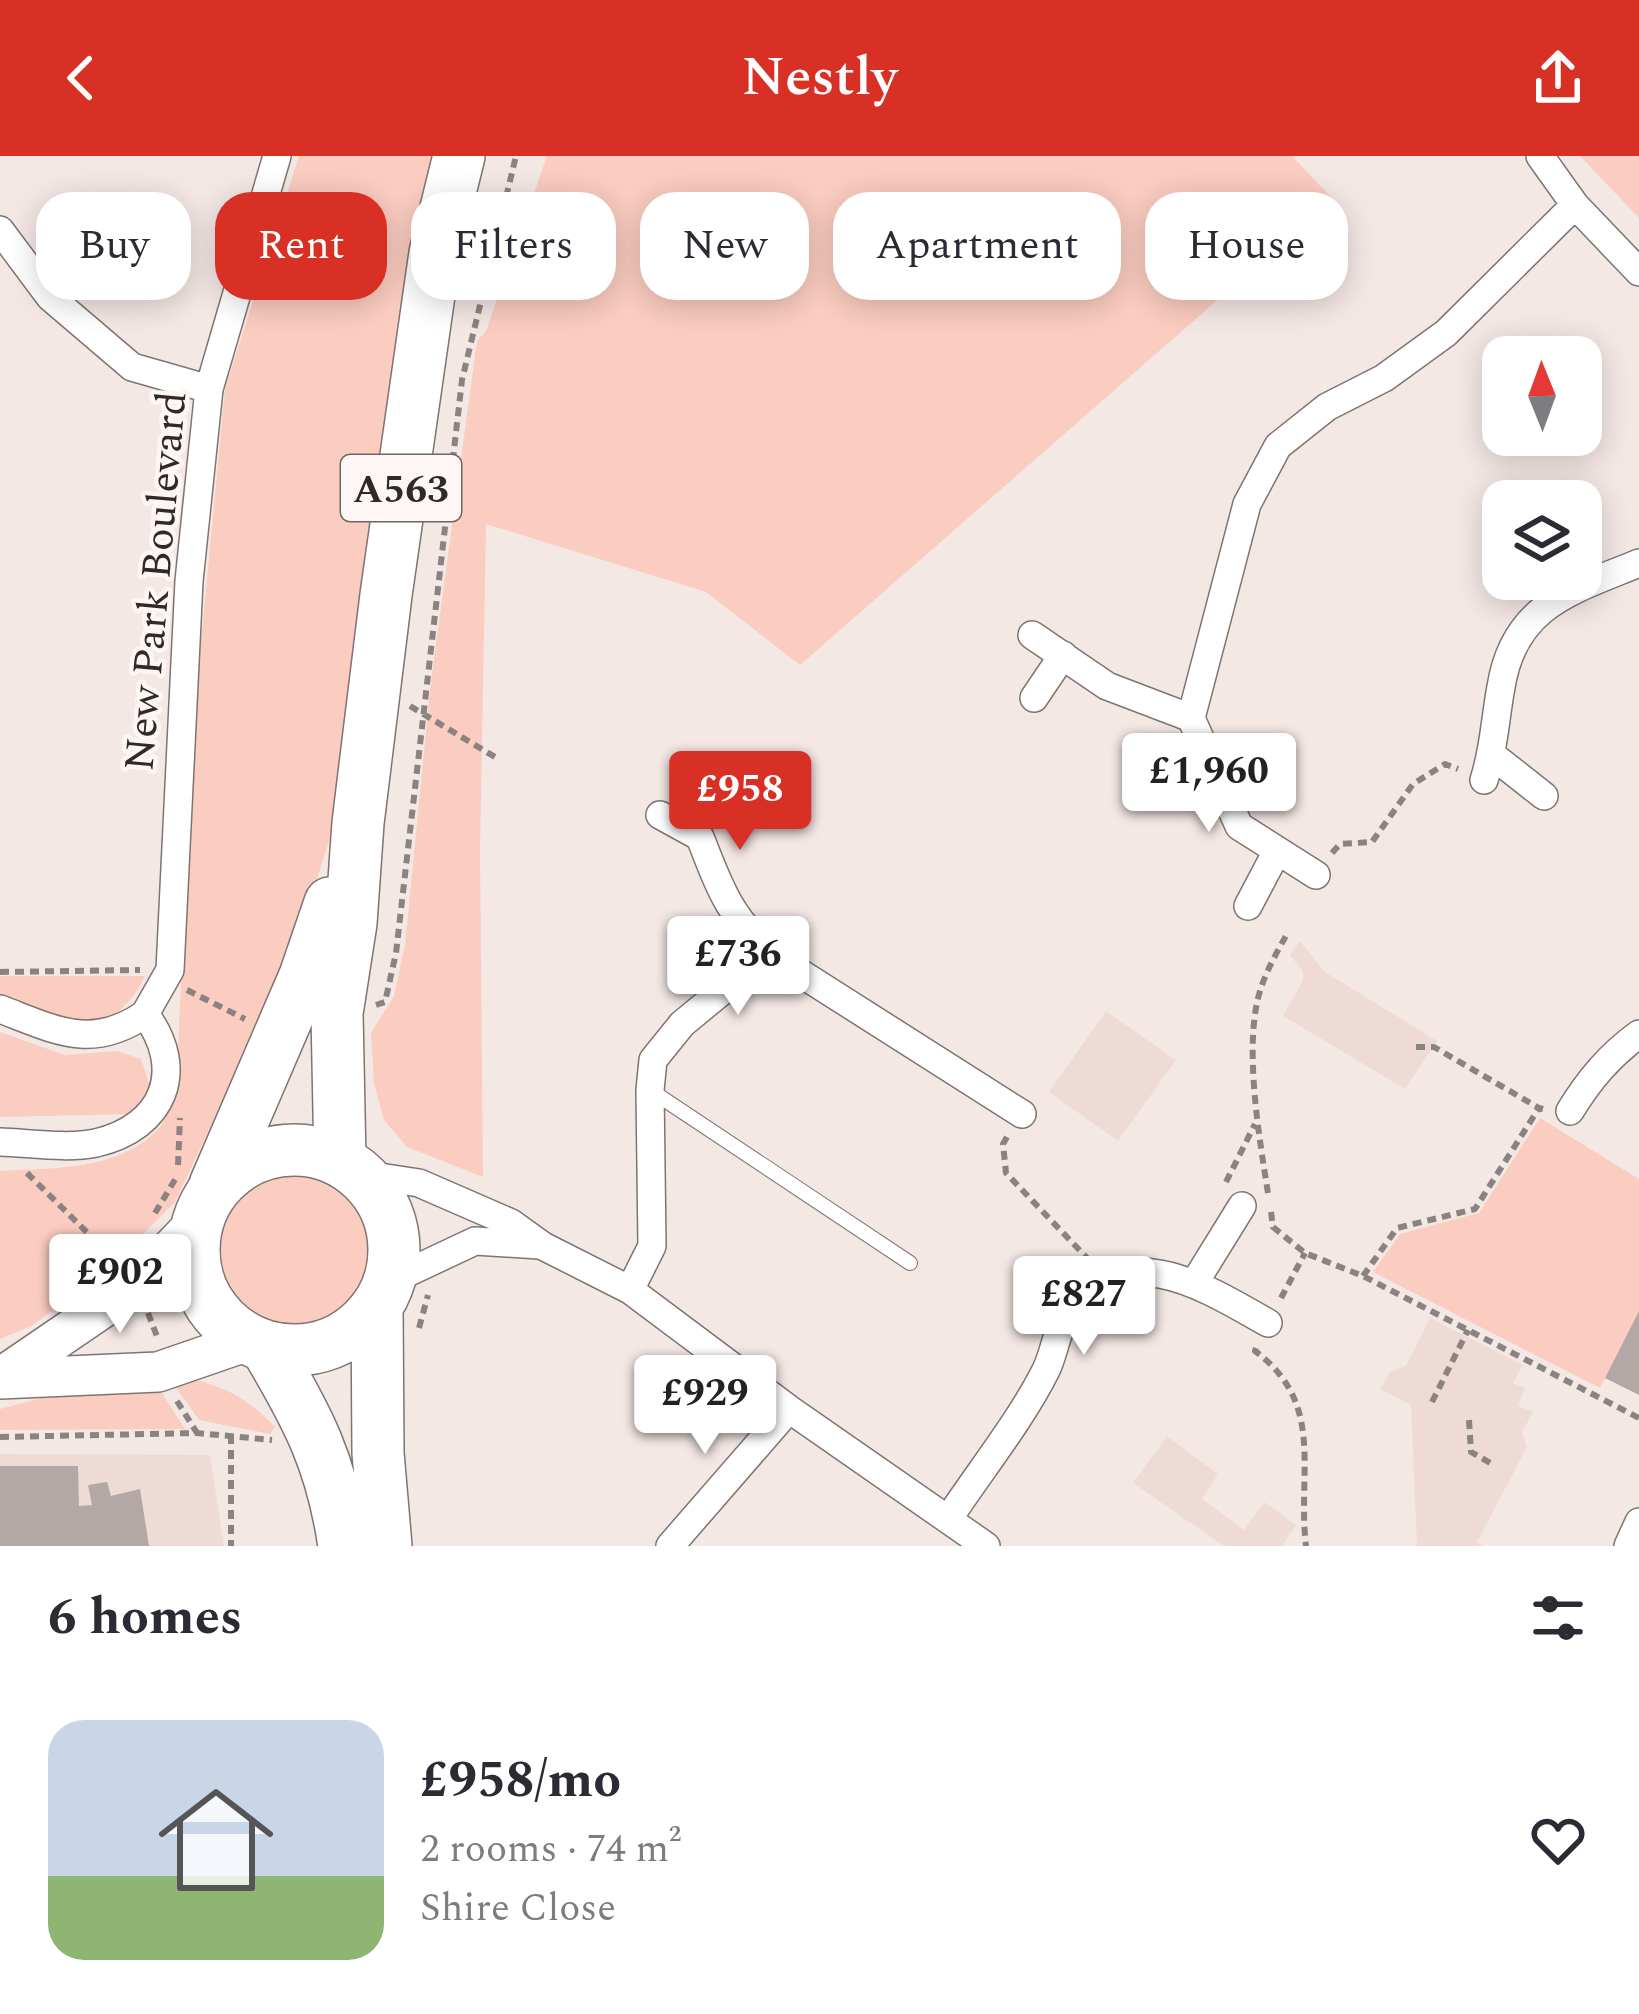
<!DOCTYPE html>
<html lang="en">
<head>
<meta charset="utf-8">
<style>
	:root { --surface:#fff; --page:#f7f7f7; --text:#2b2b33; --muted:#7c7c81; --line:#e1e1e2; --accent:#d93025 }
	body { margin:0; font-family:Spectral,serif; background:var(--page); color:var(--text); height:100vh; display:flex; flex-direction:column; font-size:45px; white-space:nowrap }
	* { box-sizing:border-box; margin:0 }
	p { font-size:39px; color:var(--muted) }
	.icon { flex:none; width:66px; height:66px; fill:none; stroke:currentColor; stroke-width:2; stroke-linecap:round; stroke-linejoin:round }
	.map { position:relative; height:1390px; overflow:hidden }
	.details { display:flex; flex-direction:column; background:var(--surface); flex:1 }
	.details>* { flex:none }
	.guide { position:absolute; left:36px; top:36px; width:1569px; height:108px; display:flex; gap:24px }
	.needle { width:78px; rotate:359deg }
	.tools { position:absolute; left:1482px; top:180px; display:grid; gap:24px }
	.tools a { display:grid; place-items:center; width:120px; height:120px; border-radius:24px; background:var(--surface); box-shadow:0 6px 30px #0003; font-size:60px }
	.price { position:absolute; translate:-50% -102px; padding:0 27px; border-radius:12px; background:#fff; color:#222; font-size:39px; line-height:78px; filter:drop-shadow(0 3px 6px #0008) }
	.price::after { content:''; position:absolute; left:50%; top:72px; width:36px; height:27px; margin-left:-18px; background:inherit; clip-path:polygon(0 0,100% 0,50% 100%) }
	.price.active { background:var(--accent); color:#fff }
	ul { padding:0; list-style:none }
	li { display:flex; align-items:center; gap:36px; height:300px; padding:0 48px }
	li+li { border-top:3px solid var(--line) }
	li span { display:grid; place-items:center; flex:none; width:336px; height:240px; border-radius:36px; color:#555 }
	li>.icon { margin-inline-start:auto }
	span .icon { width:144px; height:144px; fill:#fffc; stroke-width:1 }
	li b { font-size:51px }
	h2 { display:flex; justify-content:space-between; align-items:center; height:144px; padding:0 48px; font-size:51px }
	.chip { padding:0 42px; border-radius:36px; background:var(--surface); box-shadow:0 6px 30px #0003; font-size:42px; line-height:108px }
	.chip.active { background:var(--accent); color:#fff }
	header { display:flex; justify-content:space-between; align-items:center; height:156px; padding:0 48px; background:var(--accent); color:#fff; font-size:54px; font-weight:600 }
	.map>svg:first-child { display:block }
</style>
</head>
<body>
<header><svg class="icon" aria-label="back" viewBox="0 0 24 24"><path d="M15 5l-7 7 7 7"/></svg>Nestly<svg class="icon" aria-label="share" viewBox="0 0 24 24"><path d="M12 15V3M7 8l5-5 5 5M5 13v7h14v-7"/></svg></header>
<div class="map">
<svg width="1639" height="1390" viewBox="0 0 1639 1390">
	<rect width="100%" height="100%" fill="#f4e8e5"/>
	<path fill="#efdbd5" d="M1300 785 1325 816 1437 885 1405 933 1283 860 1303 824V816L1290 799Z
		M1106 855 1176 904 1118 985 1049 936Z
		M1430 1162 1523 1209 1513 1227 1525 1232 1518 1250 1533 1256 1522 1276 1527 1291 1477 1386 1483 1390H1417L1411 1249 1380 1233 1390 1216 1406 1210Z
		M1167 1280 1218 1318 1202 1343 1244 1374 1264 1346 1296 1369 1282 1390H1224L1133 1327Z
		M0 1298 210 1299 224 1390H0Z"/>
	<path fill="#fbccc0" d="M299 0H446L341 647 296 789 175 1046 107 1114 33 1169 0 1183V1015C54 1012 120 1015 160 971 170 959 173 933 177 918L192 581 225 233Z
		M547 0H1292L1333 43 800 509 706 436 486 368 480 694 483 1021 407 991 384 964 374 927 371 877 394 840 405 789 431 525 477 185 486 175Z
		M1580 0H1639V62Z
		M0 820H145C134 843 118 862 93 868L0 843Z
		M0 876 65 899 117 895 141 903 150 930 131 958 0 961Z
		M1540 962 1639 1023V1155L1600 1232 1373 1116 1400 1078 1479 1057Z
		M214 1095a81 81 0 1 1 162 0a81 81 0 1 1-162 0Z
		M151 1220 185 1273 0 1274V1253L75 1233Z
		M168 1220C213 1224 244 1238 275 1271L270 1278 199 1264Z"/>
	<path fill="#b3a8a5" d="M1639 1155V1239L1605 1222Z
		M0 1310H78L79 1350 92 1349 88 1329 107 1326 111 1340 140 1333 149 1390H0Z"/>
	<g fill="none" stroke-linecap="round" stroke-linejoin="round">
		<g stroke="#7e7471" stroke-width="16">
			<path id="lane" d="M650 934 910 1107"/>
		</g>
		<g stroke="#7e7471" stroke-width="30">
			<path id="street" d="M1540 0 1575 49 1639 116
				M0 74 50 141 132 211 209 233
				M1032 479 1107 530 1191 562 1247 348 1278 290 1327 251 1384 222 1446 177 1575 49
				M1034 542 1063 499
				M1191 562 1239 670 1316 719
				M1492 599 1544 640
				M1484 624C1494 594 1495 563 1501 531 1514 449 1571 435 1639 407
				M660 659 700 681C720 733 731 764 775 801
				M1248 750 1277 695
				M0 853C56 874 91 895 145 858
				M1570 955C1589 924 1609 900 1639 878
				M0 986C30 987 67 993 96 987 164 971 187 914 145 858L170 814 189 425 209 233 277 0
				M360 1018 419 1027 511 1067 543 1090 630 1134 789 1253 986 1390
				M390 1125 475 1085 539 1089
				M1195 1126 1242 1050
				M630 1134 652 1090 650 934 653 904 682 868 744 817 775 801 1022 958
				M949 1362C980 1315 1021 1264 1046 1214 1055 1196 1057 1170 1070 1154 1127 1080 1206 1132 1268 1167
				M670 1390 789 1253
				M1628 1390 1639 1366"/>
		</g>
		<g stroke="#7e7471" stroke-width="42">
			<path id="secondary" d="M0 1222 135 1130 196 1067
				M0 1223 158 1216 248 1185"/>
		</g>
		<g stroke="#7e7471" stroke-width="54">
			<path id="highway" d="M194 1094a100 100 0 1 1 200 0a100 100 0 1 1-200 0Z
				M340 1005 337 857 351 767 358 667 386 439 435 97 459 0
				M215 1029 305 820 330 747
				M377 1152 378 1297 386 1390
				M266 1191C308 1262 332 1307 344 1390"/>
		</g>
		<path stroke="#8b8381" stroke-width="6" stroke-dasharray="9 6" stroke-linecap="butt" d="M410 550 495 601
			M1332 697 1340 688 1372 686 1413 628 1445 608 1458 613
			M0 816 140 814
			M187 834 245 863
			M376 849 385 846 396 797 462 224 516 0
			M1416 891H1434L1539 952
			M1007 981 1003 988 1006 1017 1087 1102
			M178 1009 180 962
			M27 1017 116 1105
			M1226 1026 1255 968
			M1268 1037C1259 980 1242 883 1262 829 1268 812 1278 794 1287 778
			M1271 1056 1273 1071 1305 1097 1363 1120 1639 1262
			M155 1057 176 1022
			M1363 1120 1397 1072 1475 1053 1539 952 1543 953
			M1281 1142 1305 1097
			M148 1157 158 1183
			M419 1172 428 1139
			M1256 1192 1255 1195C1326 1248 1297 1314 1306 1390
			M177 1245 197 1277
			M1432 1246 1468 1174
			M1469 1264 1471 1296 1492 1308
			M231 1279V1390
			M0 1281 197 1277 272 1284"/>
		<use href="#lane" stroke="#fff" stroke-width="14"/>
		<use href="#street" stroke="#fff" stroke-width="27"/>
		<use href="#secondary" stroke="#fff" stroke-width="39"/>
		<use href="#highway" stroke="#fff" stroke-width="51"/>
	</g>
	<g text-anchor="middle" stroke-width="9" stroke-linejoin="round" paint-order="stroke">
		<rect fill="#fef6f5" stroke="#6d6766" stroke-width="3" x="341" y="299" width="120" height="66" rx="9"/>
		<g font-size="39" font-weight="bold" fill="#2f2a29">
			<text x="401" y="346">A563</text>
		</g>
		<g font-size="42" fill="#2f2a29" stroke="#fef6f5">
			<text transform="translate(154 425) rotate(-85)" y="15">New Park Boulevard</text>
		</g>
	</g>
</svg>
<div class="tools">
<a><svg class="needle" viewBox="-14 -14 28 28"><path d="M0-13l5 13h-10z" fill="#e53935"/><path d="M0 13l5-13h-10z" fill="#7c7c81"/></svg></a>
<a><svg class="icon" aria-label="layers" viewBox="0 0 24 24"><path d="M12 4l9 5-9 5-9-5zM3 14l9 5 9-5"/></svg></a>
</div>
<b class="price" style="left:1209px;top:679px">£1,960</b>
<b class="price active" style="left:740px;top:697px">£958</b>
<b class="price" style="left:738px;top:862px">£736</b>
<b class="price" style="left:120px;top:1180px">£902</b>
<b class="price" style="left:1084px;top:1202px">£827</b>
<b class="price" style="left:705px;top:1301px">£929</b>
<div class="guide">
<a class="chip">Buy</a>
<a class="chip active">Rent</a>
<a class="chip">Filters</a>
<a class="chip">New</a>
<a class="chip">Apartment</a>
<a class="chip">House</a>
</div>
</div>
<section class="details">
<h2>6 homes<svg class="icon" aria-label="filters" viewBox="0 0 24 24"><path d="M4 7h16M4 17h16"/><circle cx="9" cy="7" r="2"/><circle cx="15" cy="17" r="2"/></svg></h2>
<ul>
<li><span style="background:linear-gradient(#c9d6e8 65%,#8fb573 0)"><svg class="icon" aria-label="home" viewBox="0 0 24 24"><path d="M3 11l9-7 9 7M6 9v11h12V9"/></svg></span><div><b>£958/mo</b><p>2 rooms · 74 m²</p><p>Shire Close</p></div><svg class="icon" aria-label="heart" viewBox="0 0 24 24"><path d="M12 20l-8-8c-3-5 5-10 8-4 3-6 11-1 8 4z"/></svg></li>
</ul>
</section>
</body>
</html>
